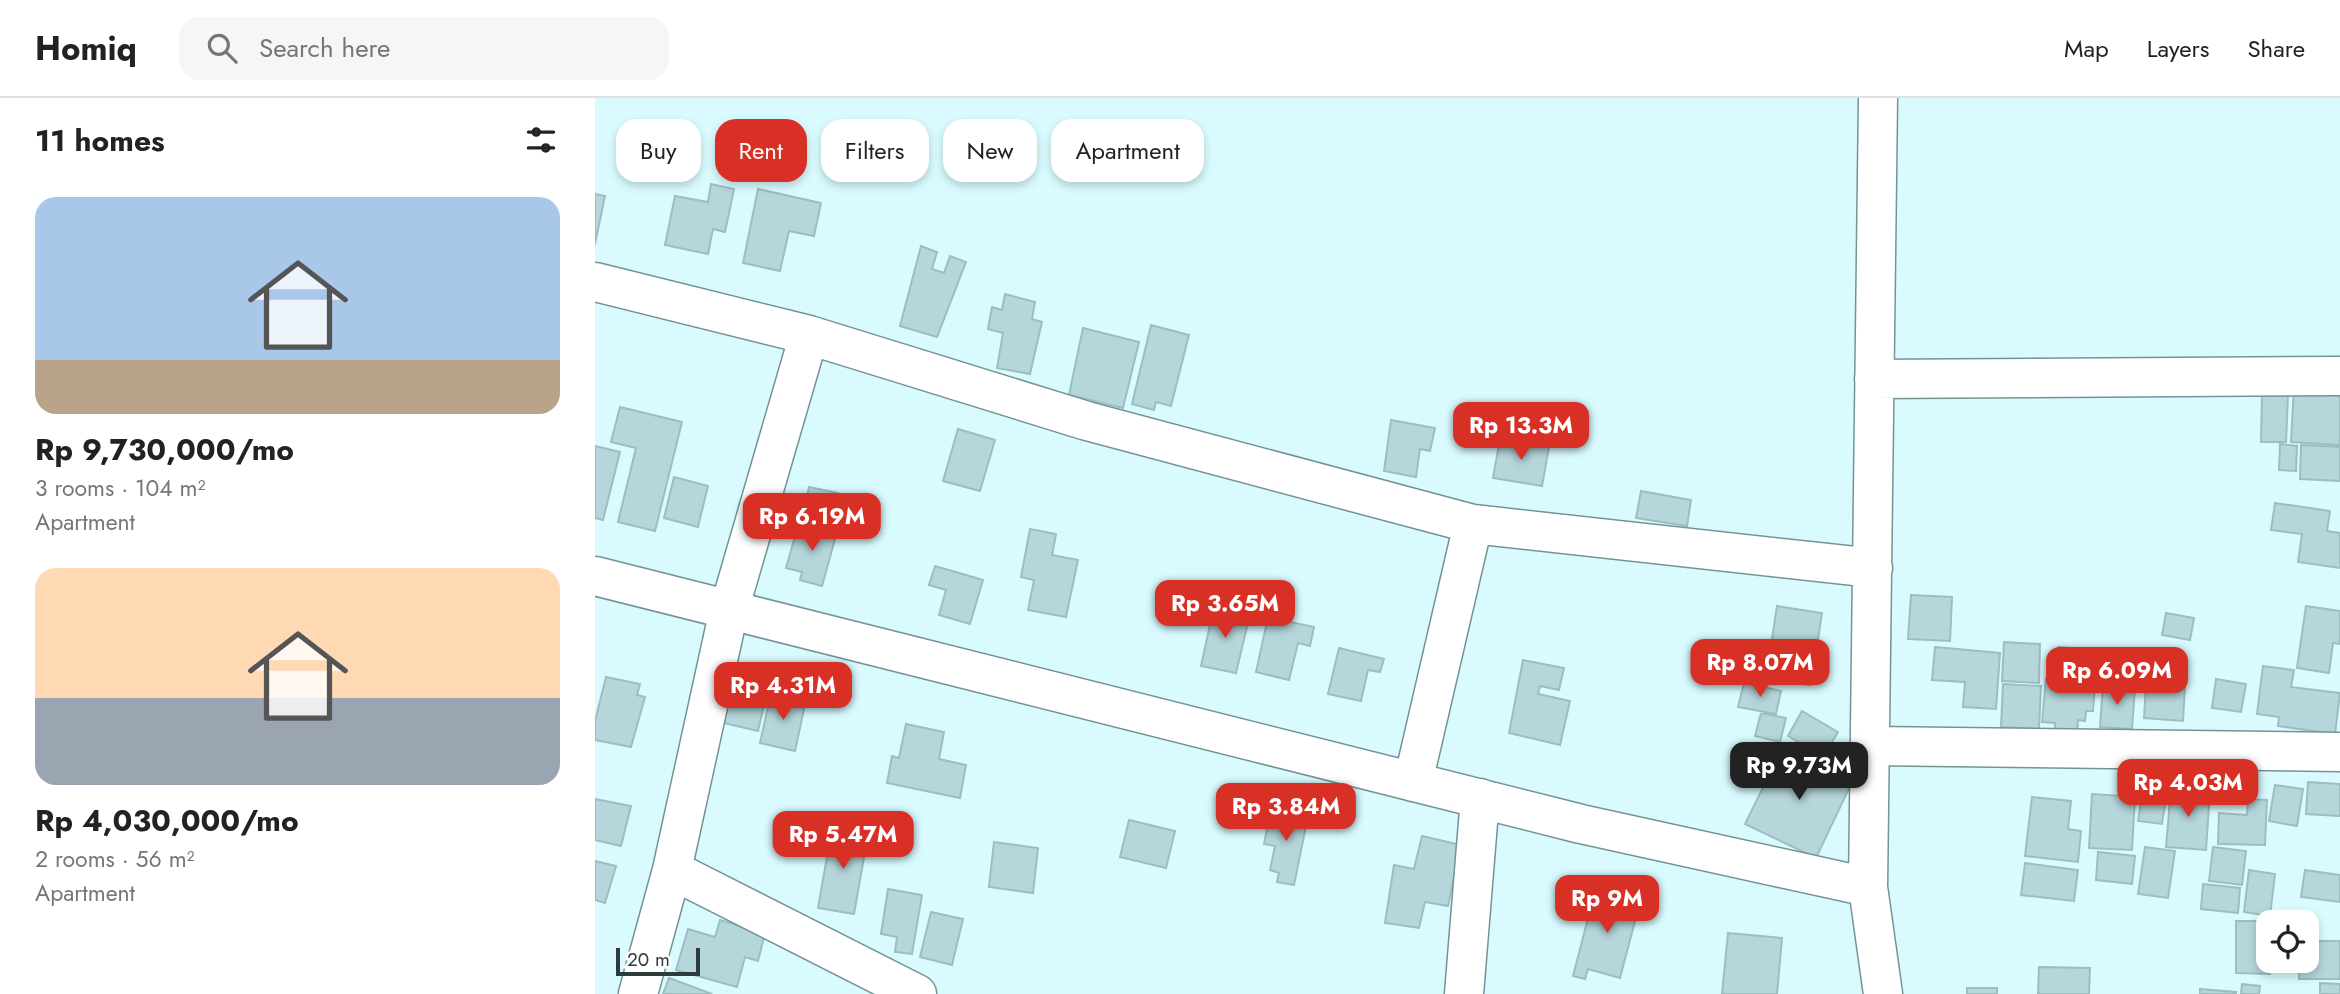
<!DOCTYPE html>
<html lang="en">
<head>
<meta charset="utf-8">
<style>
	:root { --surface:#fff; --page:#f6f6f6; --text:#222; --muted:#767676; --line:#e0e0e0; --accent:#d93025 }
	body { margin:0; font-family:Jost,sans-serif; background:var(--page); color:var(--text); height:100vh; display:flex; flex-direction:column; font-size:26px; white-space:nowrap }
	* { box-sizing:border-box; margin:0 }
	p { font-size:23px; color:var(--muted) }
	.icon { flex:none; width:38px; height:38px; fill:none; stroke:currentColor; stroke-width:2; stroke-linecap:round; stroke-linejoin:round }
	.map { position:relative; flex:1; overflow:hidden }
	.details { display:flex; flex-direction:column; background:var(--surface); width:595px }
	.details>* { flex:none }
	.top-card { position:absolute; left:21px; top:21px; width:665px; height:63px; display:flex; gap:14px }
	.buttons { position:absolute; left:1661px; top:812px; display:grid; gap:14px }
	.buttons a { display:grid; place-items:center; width:63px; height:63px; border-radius:14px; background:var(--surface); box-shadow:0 4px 10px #0003; font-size:35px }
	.scale { position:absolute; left:21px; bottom:18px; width:84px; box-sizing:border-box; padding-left:7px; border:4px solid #2d3b3c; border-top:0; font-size:19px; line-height:24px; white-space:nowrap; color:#2d3b3c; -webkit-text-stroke:5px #fff; paint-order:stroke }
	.price { position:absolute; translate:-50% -60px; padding:0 16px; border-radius:14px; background:var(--accent); color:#fff; font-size:23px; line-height:46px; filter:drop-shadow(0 2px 4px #0008) }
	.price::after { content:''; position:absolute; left:50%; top:42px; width:21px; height:16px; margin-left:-10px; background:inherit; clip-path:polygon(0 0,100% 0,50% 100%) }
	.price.on { background:#222; color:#fff }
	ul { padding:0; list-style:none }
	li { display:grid; align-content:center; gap:14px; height:371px; padding:0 35px }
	li span { display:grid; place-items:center; height:217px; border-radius:21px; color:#555 }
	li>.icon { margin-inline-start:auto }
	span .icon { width:126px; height:126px; fill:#fffc; stroke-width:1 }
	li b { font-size:30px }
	h2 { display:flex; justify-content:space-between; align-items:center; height:84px; padding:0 35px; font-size:30px }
	.tag { padding:0 24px; border-radius:21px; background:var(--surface); box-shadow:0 4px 10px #0003; font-size:24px; line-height:63px }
	.tag.on { background:var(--accent); color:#fff }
	header { display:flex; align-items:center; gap:42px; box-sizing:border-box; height:98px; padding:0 35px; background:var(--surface); border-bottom:2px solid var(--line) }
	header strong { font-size:33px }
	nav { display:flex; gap:38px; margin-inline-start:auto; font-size:24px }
	.search { width:490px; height:63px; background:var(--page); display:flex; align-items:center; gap:18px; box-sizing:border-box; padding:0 24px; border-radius:21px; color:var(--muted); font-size:26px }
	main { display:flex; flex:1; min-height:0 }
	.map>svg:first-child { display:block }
</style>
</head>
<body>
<header>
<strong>Homiq</strong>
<div class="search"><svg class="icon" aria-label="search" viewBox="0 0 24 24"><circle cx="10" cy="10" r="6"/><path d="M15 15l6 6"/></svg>Search here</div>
<nav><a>Map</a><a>Layers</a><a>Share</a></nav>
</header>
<main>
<section class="details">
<h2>11 homes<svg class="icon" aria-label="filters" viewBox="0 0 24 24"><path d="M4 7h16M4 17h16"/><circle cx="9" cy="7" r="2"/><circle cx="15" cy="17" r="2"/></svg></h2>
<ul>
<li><span style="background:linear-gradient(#a9c7e8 75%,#b9a48a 0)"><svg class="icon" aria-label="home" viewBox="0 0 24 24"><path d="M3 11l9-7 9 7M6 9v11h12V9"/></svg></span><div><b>Rp 9,730,000/mo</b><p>3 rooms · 104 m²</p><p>Apartment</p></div></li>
<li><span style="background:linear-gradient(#ffd9b3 60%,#9aa5b1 0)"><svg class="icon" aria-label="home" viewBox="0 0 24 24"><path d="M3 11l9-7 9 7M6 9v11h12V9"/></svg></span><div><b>Rp 4,030,000/mo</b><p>2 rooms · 56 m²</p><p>Apartment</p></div></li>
</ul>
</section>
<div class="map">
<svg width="1745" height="896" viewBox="0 0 1745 896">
	<rect width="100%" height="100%" fill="#d9fbff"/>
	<path fill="#b5d6da" stroke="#9dbdc1" stroke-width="2" d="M116 86 139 91 130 134 118 131 113 156 70 147 80 98 113 104Z
		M163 91 226 105 219 138 194 133 185 173 148 165Z
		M0 96 10 98 0 146Z
		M326 148 342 154 337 171 349 175 355 158 371 164 342 239 305 228Z
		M410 196 440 204 437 221 447 224 435 276 402 270 408 235 393 231 397 209 407 212Z
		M556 227 594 237 576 308 561 304 559 312 537 306Z
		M488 230 544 244 528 310 474 297Z
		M1699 288 1745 291V347L1696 344Z
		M1667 296 1693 297 1691 344H1666Z
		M25 309 87 324 60 433 23 424 41 350 16 344Z
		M796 322 840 330 835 353 825 351 821 379 789 373Z
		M363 331 400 342 385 393 348 383Z
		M905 341 954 349 947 388 898 380Z
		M1685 346 1702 348 1701 373 1684 372Z
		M1706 347 1745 349V383L1705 381Z
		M0 348 25 354 8 422 0 420Z
		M79 379 113 388 103 429 69 420Z
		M214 389 243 395 236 429 207 424Z
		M1046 393 1096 402 1092 428 1041 420Z
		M1680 405 1735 413 1732 433 1745 435V470L1703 464 1707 436 1676 432Z
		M204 424 242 434 227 488 205 482 207 474 191 470Z
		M435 431 461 436 457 457 483 462 471 519 433 512 439 482 426 479Z
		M340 468 388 482 375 526 344 517 351 492 334 487Z
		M1316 497 1357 499 1355 543 1313 541Z
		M619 508 655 516 641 575 606 568Z
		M1182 508 1227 515 1216 587 1171 580Z
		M1711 508 1745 513V546L1738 545 1734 575 1702 570Z
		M1571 515 1599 520 1595 542 1567 537Z
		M673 519 719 529 715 548 703 545 694 582 661 574Z
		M1409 544 1445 546 1444 585 1407 583Z
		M1340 549 1405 555 1401 611 1368 609 1370 584 1337 582Z
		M1463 549 1503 552 1498 613H1491L1490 623 1483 622 1482 638 1460 637V625L1447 624 1451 580 1461 581Z
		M744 550 789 561 785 574 773 572 766 603 733 596Z
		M1553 551 1572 552 1571 567 1591 568 1588 623 1549 620Z
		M928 562 969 570 964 592 945 588 943 596 975 603 965 647 914 635Z
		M1668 568 1699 572 1696 589 1745 595 1740 636 1683 628 1684 619 1662 616Z
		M141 574 175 582 163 633 129 625Z
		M11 579 45 586 42 597 50 599 36 649 0 642V623Z
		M1621 581 1651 586 1646 614 1617 610Z
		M1149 585 1186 593 1181 616 1143 609Z
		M1408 586 1446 588 1444 631 1406 629Z
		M1508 587 1540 590 1537 631 1505 629Z
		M176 595 211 602 200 653 165 645Z
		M1207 613 1243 634 1228 659 1193 638Z
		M1166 615 1191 620 1185 644 1160 638Z
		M311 626 349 634 344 661 371 667 365 700 292 685 297 658 304 660Z
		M1188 649 1258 682 1221 760 1150 726Z
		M1713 684 1745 686V718L1711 716Z
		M1680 687 1708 691 1702 728 1674 723Z
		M1576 690 1615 694 1611 752 1571 749Z
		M1497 696 1540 699 1537 752 1494 750Z
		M1547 697 1571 700 1567 726 1543 723Z
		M1437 699 1476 703 1473 731 1486 733 1483 764 1430 758Z
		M0 701 36 708 26 748 0 742Z
		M1653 701 1672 702 1670 747 1623 746 1624 715 1652 717Z
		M676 711 713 718 699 787 682 784 684 775 675 772 680 748 669 746Z
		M534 722 580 733 571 770 525 759Z
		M237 730 273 737 259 816 223 810Z
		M827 738 866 747 853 808 830 804 824 830 790 825 799 767 819 771Z
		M399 744 443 750 438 795 394 789Z
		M1550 749 1580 753 1573 800 1543 796Z
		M1618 749 1651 753 1647 787 1614 783Z
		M1503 754 1540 758 1537 786 1501 782Z
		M0 763 21 768 10 805 0 802Z
		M1430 765 1483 772 1479 803 1426 797Z
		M1654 772 1680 776 1675 818 1649 814Z
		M1710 772 1745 777V804L1706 799Z
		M1608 786 1645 790 1643 815 1606 811Z
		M293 791 327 797 317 856 300 854 302 839 286 836Z
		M1000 793 1045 804 1025 880 993 871 990 881 978 878Z
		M336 814 368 821 357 867 325 859Z
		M125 822 170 835 163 863 150 859 142 889 81 872 93 831 120 839Z
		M1641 823H1676L1673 824 1675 876 1641 875Z
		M1133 835 1187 840 1182 896H1127Z
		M1712 843H1745V881H1704V863H1712Z
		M1444 869 1495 870 1494 896H1443Z
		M74 880 117 896H68Z
		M1725 885 1745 886V896H1725Z
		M1647 886 1665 888 1664 896H1646Z
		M1372 890H1402V896H1372Z
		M1605 891 1641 894V896H1605Z"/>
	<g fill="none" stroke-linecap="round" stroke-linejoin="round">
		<g stroke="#749397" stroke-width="41">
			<path id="minor" d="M0 184 214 237 492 323 878 426 818 684
				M1279 281 1745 278
				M878 426 1278 470
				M0 478 986 726 1273 789 1288 896
				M1277 648 1745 654
				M77 772 322 896
				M1273 789 1283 0
				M43 896 77 772 134 512 214 237
				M869 896 885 700"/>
		</g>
		<use href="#minor" stroke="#fff" stroke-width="38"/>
	</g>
</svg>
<div class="buttons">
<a><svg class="icon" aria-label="locate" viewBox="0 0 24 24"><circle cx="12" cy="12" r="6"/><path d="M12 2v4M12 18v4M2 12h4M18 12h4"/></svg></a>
</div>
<div class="scale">20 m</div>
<b class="price" style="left:926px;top:364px">Rp 13.3M</b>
<b class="price" style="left:217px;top:455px">Rp 6.19M</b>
<b class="price" style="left:630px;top:542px">Rp 3.65M</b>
<b class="price" style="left:1165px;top:601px">Rp 8.07M</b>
<b class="price" style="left:1522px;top:609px">Rp 6.09M</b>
<b class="price" style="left:188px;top:624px">Rp 4.31M</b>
<b class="price on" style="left:1204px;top:704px">Rp 9.73M</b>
<b class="price" style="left:1593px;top:721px">Rp 4.03M</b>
<b class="price" style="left:691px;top:745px">Rp 3.84M</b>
<b class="price" style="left:248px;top:773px">Rp 5.47M</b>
<b class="price" style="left:1012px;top:837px">Rp 9M</b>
<div class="top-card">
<a class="tag">Buy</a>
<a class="tag on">Rent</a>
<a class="tag">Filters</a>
<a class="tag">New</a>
<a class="tag">Apartment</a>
</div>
</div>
</main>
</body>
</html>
